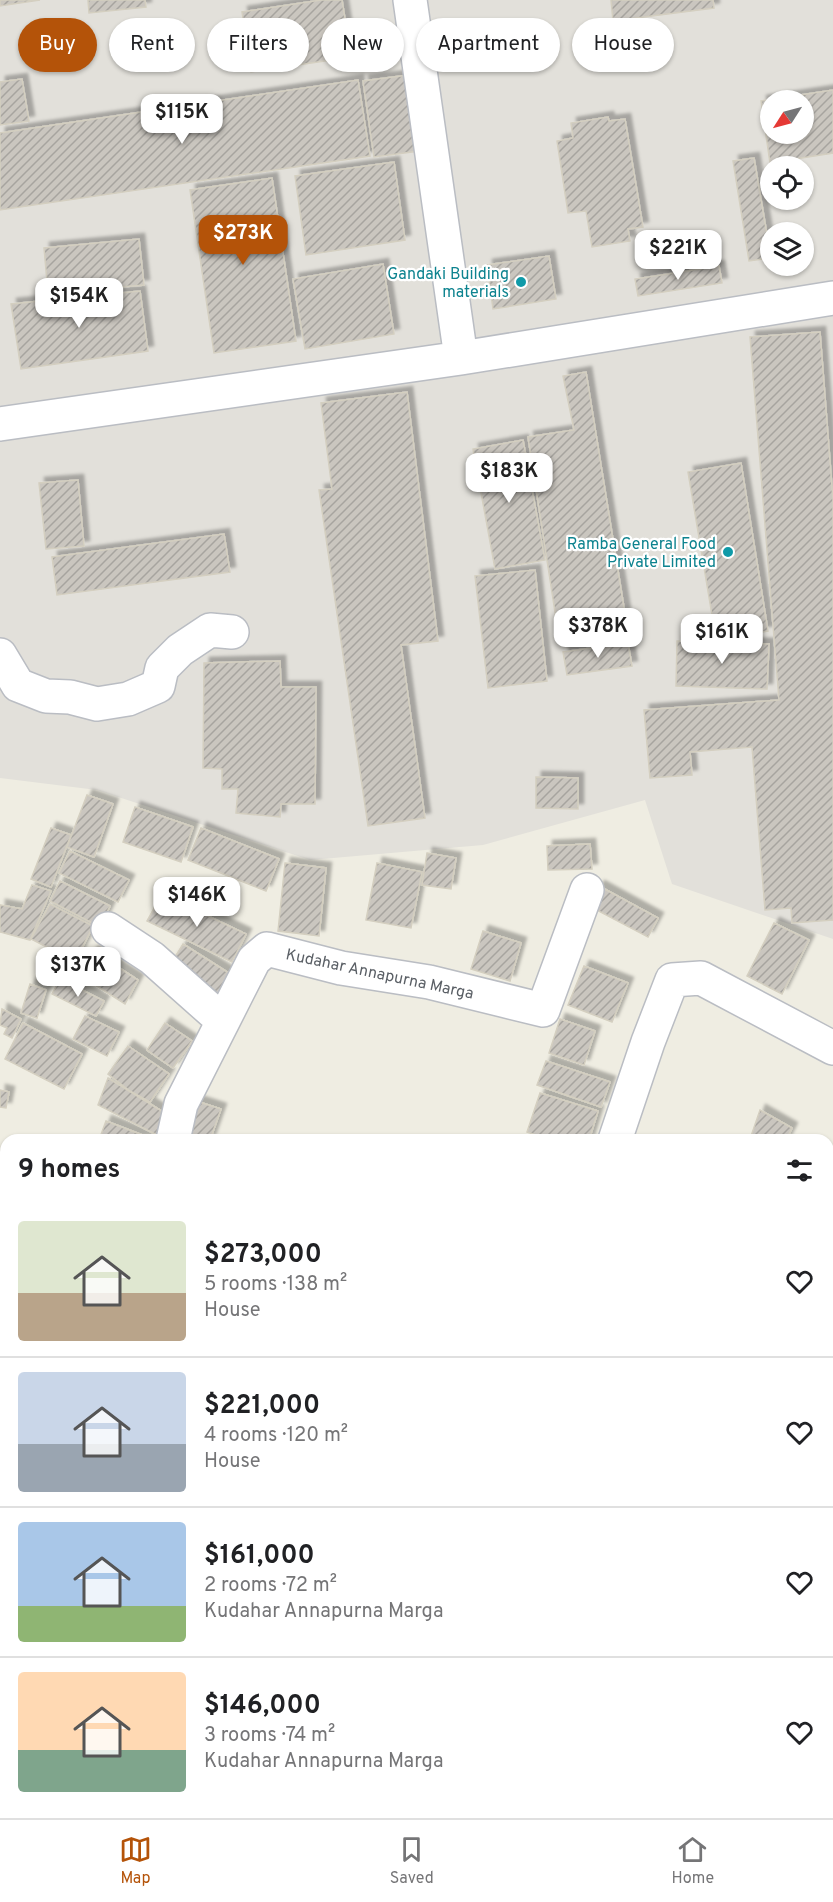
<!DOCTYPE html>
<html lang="en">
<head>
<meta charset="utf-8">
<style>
	:root { --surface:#fff; --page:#f6f6f6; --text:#202124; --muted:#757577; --line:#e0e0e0; --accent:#b45309 }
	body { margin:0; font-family:Overpass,sans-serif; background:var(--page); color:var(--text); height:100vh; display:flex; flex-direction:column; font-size:22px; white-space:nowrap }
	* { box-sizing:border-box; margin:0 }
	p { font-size:20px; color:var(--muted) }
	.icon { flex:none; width:33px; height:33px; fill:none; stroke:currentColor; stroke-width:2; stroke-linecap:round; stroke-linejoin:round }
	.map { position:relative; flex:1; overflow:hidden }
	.sheet { position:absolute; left:0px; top:1134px; width:834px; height:684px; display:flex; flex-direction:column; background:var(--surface); border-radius:18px 18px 0 0; box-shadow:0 2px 4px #0004 }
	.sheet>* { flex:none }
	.guide { position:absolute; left:18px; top:18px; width:798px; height:54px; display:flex; gap:12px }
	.needle { width:39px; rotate:234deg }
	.tools { position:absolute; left:760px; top:90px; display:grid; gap:12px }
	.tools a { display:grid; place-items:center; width:54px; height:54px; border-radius:50%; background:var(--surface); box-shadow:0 2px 4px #0004; font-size:30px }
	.price { position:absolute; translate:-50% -51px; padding:0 14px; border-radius:12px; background:#fff; color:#222; font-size:20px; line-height:39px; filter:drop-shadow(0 2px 3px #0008) }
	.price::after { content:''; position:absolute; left:50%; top:36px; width:18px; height:14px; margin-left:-9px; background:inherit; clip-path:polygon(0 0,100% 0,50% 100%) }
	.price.active { background:var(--accent); color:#fff }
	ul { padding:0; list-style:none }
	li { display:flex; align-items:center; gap:18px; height:150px; padding:0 18px }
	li+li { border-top:2px solid var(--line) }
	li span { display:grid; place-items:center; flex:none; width:168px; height:120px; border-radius:6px; color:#555 }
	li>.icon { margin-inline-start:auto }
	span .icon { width:72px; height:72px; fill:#fffc; stroke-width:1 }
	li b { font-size:26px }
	h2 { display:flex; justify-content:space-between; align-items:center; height:72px; padding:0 18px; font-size:26px }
	.tag { padding:0 21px; border-radius:27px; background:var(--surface); box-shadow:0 2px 4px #0004; font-size:21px; line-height:54px }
	.tag.active { background:var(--accent); color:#fff }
	.menu { display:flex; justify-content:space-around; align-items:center; height:84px; border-top:2px solid var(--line); background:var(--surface); font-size:16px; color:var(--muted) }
	.menu a { display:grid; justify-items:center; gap:3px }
	.menu .active { color:var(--accent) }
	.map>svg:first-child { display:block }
</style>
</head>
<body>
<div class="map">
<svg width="833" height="1818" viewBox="0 0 833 1818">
	<defs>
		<pattern id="building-hatch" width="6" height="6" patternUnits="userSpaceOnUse" patternTransform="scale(1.5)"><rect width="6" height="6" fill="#cac6bf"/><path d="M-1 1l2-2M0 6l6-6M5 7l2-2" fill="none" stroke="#a7a49f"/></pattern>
		<filter id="shadow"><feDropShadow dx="5.5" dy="-5.5" stdDeviation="1.5" flood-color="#0004"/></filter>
	</defs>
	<rect width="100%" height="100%" fill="#efede2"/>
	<path fill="#e2e0da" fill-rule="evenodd" d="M0 0H833V939L672 884 645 800 483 845 310 860 97 790 0 778ZM771 100H804V134H771ZM771 166H804V200H771ZM771 232H804V266H771Z"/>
	<path fill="url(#building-hatch)" stroke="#d4cfc0" stroke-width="1.5" fill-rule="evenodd" filter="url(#shadow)" d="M0 0H40L0 6Z
		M88 0H145L146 7 89 13Z
		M321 0H342L351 57 251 72 242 12Z
		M611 0H713L714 8 613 21Z
		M416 74 427 150 374 157 363 81Z
		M22 79 29 121 0 125V82Z
		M358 80 370 156 0 210V133Z
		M833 90V153L770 163 761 101ZM771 100H804V134H771Z
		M608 117 609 121 625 119 643 227 628 229 630 241 592 247 586 211 568 213 557 141 573 138 571 123Z
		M754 158 771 258 749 261 733 161Z
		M394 162 405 240 306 255 295 176Z
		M272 178 296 341 214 353 190 190Z
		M139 239 144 285 48 293 44 248Z
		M549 256 556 299 493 309 487 265Z
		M383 264 394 334 305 349 293 279Z
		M719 266 722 283 638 296 635 279Z
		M140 291 148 351 21 369 11 304Z
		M820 332 833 500V920L792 923 791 908 765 910 752 747 690 752 692 775 650 778 644 710 779 700 750 337Z
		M586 372 625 614 557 625 528 437 574 430 563 376Z
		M407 392 438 641 401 645 425 818 368 826 319 490 332 489 321 403Z
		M523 440 545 560 495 569 473 449Z
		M741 463 768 631 716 639 688 472Z
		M78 480 84 546 46 549 39 483Z
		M224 534 230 572 57 595 52 557Z
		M535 570 547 681 488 688 475 576Z
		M677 641 769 644 767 689 676 686Z
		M628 643 632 666 567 675 563 652Z
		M280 661 281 687H316L315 804H281L280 817 236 813 238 789H222V769L203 768 204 663Z
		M536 777 578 778V809L536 808Z
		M87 795 113 804 94 857 67 847Z
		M135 807 193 827 181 862 123 842Z
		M51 828 71 835 51 887 31 879Z
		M201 828 279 859 266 891 188 860Z
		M590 844 592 869 548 870 547 846Z
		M70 851 129 880 118 902 59 873Z
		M427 853 456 858 451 889 422 885Z
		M285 863 326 868 319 936 278 931Z
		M377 863 422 872 411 928 366 920Z
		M60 881 110 906 100 927 50 901Z
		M32 885 51 891 30 940 0 932V905L22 909Z
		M599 886 658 918 648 937 589 906Z
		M162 894 246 934 232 962 147 921Z
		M50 904 93 926 75 962 31 939Z
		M774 923 809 940 782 994 747 976Z
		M483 931 521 943 510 981 471 969Z
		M183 944 235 977 219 1003 167 970Z
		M93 951 138 980 125 1004 76 973Z
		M584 966 628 983 612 1022 568 1005Z
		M60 979 104 1001 96 1016 52 994Z
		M30 984 46 990 37 1018 21 1013Z
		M2 1009 21 1019 12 1038 4 1034 7 1028 0 1025Z
		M85 1016 119 1032 107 1056 73 1039Z
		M560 1019 595 1031 584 1065 549 1053Z
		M23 1023 82 1054 64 1089 5 1059Z
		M165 1023 192 1041 173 1068 147 1050Z
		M128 1046 169 1074 150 1102 130 1091 108 1074Z
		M546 1061 610 1082 601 1107 537 1085Z
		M108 1078 173 1118 161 1137 98 1105Z
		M0 1090 9 1092 6 1108 0 1107Z
		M540 1093 598 1111 589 1140H551L527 1132Z
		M193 1100 221 1109 210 1140H179Z
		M760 1110 792 1128 786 1140 750 1139Z
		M106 1121 150 1138 149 1140H99Z
		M5 1305H6V1371H0Z
		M833 1376V1425L828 1422V1385Z
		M6 1456V1515L0 1512V1471Z
		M828 1487 833 1490V1522L828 1531Z
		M6 1667V1735L0 1732V1706L2 1702 0 1700V1678Z
		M828 1752 833 1755V1773L828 1781Z
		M833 1780V1807L828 1804V1789Z
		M57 1812H95L89 1818H63Z
		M220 1812H247L242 1818H226Z
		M275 1812H323L319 1818H283Z
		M441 1812H494L501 1818H448Z
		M539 1812H589L585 1818H535Z
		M683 1812H725L721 1818H680Z"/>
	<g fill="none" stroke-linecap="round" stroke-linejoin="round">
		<g stroke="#babdc3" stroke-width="36">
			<path id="street" d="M410 0 461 358
				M0 424 461 358 833 298
				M0 655 18 685 46 696 70 697 97 704 128 699 158 686 162 668 180 650 210 630 232 632
				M108 929 152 958 223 1021
				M173 1140 181 1104 254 960 267 949 341 968 429 982 543 1010 587 890
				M615 1140 648 1042 672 980 701 978 833 1048
				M828 1440 833 1442
				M828 1612 833 1603
				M361 1818 367 1812"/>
		</g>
		<g stroke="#ffd44b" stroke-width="36">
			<path id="primary" d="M0 1398 6 1399
				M828 1688 833 1690"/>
		</g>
		<path stroke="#94cba6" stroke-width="4" stroke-dasharray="6 3" stroke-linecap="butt" d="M599 1818 603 1812"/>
		<use href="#street" stroke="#fff" stroke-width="33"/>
		<use href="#primary" stroke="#fff4a7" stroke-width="33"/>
	</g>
	<g fill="#0f9aa8" stroke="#fff" stroke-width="2">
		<circle cx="521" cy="282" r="6"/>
		<circle cx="728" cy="552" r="6"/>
	</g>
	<g text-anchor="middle" stroke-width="4.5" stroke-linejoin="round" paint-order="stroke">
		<g font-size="16" fill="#0d838f" stroke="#fff" text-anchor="end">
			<text x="509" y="279">Gandaki Building<tspan x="509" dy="18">materials</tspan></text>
			<text x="716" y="549">Ramba General Food<tspan x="716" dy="18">Private Limited</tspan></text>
		</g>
		<g font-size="16" fill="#5a5f65" stroke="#fff">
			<text transform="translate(380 973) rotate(12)" y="6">Kudahar Annapurna Marga</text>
		</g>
	</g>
</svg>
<div class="tools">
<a><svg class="needle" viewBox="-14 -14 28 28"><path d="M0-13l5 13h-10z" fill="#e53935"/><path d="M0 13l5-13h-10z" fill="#757577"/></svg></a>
<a><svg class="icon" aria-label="locate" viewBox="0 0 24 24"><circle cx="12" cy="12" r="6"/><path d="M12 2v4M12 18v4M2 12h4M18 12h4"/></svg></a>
<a><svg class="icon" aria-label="layers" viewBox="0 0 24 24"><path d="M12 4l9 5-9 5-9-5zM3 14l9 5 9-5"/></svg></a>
</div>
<b class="price" style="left:182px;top:145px">$115K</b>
<b class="price active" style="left:243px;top:266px">$273K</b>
<b class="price" style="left:678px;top:281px">$221K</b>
<b class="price" style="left:79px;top:329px">$154K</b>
<b class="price" style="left:509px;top:504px">$183K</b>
<b class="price" style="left:598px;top:659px">$378K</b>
<b class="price" style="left:722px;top:665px">$161K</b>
<b class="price" style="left:197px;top:928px">$146K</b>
<b class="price" style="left:78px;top:998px">$137K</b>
<div class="guide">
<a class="tag active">Buy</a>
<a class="tag">Rent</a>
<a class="tag">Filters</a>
<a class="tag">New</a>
<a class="tag">Apartment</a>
<a class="tag">House</a>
</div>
<section class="sheet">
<h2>9 homes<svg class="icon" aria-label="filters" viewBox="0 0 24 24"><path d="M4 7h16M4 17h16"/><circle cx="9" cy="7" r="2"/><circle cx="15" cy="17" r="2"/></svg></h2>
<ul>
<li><span style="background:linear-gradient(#dfe7d0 60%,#b9a48a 0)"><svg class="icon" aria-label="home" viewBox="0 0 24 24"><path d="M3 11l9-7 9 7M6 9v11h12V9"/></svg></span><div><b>$273,000</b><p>5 rooms · 138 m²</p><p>House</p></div><svg class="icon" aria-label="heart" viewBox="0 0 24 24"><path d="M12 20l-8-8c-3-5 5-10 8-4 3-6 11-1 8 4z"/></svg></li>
<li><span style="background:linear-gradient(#c9d6e8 60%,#9aa5b1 0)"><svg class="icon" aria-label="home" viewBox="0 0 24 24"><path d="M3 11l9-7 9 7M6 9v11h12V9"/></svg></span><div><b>$221,000</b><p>4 rooms · 120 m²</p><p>House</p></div><svg class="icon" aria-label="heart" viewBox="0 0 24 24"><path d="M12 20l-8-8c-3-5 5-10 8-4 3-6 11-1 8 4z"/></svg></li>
<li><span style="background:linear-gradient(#a9c7e8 70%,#8fb573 0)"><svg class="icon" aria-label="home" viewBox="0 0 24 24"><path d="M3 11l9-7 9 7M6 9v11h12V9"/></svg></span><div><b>$161,000</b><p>2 rooms · 72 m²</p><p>Kudahar Annapurna Marga</p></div><svg class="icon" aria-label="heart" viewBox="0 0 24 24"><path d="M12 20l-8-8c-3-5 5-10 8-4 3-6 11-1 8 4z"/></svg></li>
<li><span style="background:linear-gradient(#ffd9b3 65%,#7fa58c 0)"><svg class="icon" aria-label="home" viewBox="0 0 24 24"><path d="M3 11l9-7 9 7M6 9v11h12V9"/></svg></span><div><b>$146,000</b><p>3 rooms · 74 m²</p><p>Kudahar Annapurna Marga</p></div><svg class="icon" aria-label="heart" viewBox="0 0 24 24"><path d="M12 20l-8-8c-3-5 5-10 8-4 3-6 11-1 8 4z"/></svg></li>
</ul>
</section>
</div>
<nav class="menu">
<a class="active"><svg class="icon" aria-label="map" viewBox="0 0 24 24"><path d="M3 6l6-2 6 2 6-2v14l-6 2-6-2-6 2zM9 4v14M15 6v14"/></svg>Map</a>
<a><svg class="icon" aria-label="saved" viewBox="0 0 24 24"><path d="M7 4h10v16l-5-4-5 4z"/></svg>Saved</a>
<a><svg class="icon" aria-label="home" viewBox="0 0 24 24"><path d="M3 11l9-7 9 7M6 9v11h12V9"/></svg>Home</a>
</nav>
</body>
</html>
